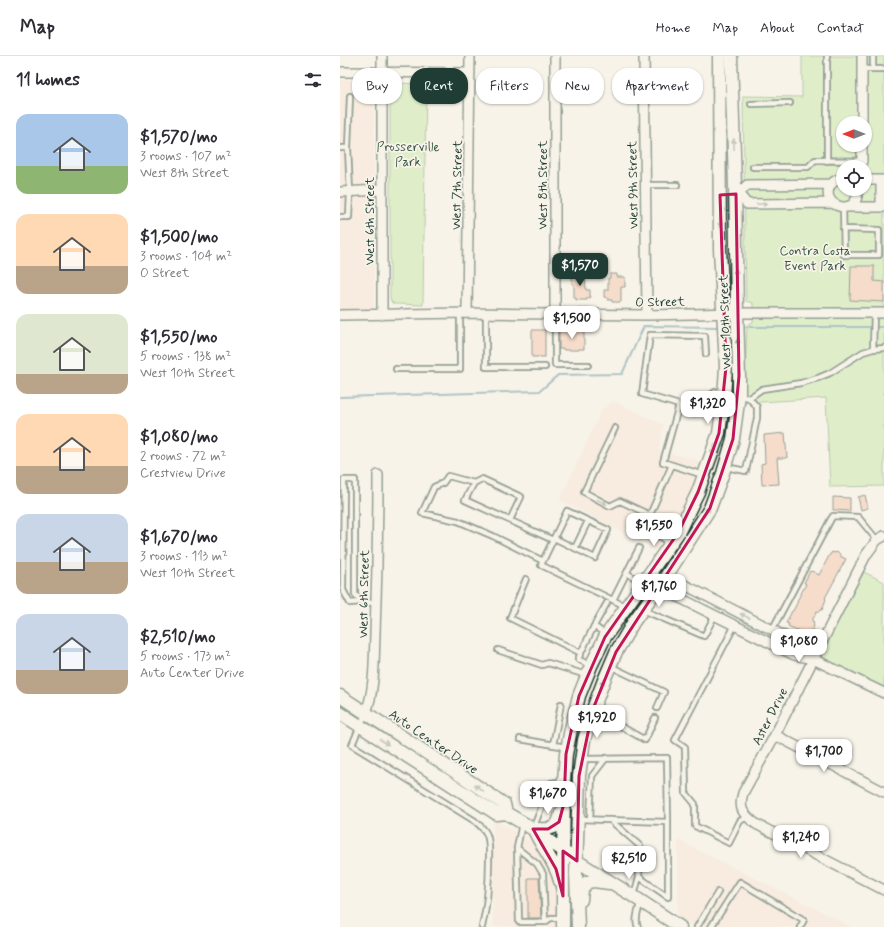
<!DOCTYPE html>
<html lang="en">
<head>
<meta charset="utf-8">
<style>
	:root { --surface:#fff; --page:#f2f2f3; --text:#2b2b33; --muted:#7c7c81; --line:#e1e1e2; --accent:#1f3d34 }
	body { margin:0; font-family:Mynerve,sans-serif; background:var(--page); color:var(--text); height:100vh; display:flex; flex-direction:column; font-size:15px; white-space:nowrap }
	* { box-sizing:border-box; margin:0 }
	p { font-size:13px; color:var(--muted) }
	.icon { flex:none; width:22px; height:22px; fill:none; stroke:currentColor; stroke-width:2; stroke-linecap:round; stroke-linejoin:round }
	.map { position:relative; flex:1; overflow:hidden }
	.details { display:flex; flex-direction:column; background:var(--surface); width:340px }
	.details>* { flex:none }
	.guide { position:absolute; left:12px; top:12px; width:380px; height:36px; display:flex; gap:8px }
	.needle { width:26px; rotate:270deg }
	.buttons { position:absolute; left:496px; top:60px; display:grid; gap:8px }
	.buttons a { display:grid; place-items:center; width:36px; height:36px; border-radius:50%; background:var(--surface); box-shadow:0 1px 3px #0004; font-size:20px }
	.price { position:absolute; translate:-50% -34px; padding:0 9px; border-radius:8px; background:#fff; color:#222; font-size:13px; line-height:26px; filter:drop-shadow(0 1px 2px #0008) }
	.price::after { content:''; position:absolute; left:50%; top:24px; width:12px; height:9px; margin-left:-6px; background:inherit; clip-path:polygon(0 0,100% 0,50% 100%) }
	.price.active { background:var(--accent); color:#fff }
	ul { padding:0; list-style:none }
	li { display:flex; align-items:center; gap:12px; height:100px; padding:0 16px }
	li span { display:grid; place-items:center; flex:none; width:112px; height:80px; border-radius:12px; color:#555 }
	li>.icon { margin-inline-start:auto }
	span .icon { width:48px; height:48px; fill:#fffc; stroke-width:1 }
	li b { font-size:17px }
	h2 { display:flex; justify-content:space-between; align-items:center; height:48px; padding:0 16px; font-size:17px }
	.tag { padding:0 14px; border-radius:16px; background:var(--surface); box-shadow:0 1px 3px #0004; font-size:14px; line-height:36px }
	.tag.active { background:var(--accent); color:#fff }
	header { display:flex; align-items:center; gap:24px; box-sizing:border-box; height:56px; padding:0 20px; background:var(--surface); border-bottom:1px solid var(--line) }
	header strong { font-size:19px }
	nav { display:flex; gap:22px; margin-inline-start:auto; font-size:14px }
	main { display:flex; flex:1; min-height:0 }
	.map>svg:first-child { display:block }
</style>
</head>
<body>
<header>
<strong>Map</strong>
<nav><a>Home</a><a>Map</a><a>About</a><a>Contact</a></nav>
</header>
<main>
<section class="details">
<h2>11 homes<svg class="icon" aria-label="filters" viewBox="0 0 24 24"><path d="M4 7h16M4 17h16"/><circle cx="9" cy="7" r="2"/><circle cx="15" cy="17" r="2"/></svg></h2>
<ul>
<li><span style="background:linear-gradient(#a9c7e8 65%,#8fb573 0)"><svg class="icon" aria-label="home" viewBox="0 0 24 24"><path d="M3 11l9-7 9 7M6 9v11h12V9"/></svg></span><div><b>$1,570/mo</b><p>3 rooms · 107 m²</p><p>West 8th Street</p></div></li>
<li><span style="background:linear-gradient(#ffd9b3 65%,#b9a48a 0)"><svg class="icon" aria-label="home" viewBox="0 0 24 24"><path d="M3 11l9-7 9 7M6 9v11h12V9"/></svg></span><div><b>$1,500/mo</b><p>3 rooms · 104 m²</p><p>O Street</p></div></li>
<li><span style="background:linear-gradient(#dfe7d0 75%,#b9a48a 0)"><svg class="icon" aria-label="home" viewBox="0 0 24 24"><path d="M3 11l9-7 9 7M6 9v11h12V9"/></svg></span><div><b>$1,550/mo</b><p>5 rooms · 138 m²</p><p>West 10th Street</p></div></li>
<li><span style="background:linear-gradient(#ffd9b3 65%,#b9a48a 0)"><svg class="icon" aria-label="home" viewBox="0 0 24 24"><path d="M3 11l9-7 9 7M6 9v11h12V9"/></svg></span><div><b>$1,080/mo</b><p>2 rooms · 72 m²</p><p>Crestview Drive</p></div></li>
<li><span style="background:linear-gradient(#c9d6e8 60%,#b9a48a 0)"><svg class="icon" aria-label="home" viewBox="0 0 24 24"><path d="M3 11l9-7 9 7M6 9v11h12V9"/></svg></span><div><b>$1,670/mo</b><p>3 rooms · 113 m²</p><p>West 10th Street</p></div></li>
<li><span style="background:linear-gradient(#c9d6e8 70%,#b9a48a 0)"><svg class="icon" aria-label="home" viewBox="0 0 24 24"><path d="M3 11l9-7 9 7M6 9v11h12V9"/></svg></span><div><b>$2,510/mo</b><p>5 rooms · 173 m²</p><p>Auto Center Drive</p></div></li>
</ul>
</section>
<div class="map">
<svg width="544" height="871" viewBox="0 0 544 871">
	<rect width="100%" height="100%" fill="#f7f3e8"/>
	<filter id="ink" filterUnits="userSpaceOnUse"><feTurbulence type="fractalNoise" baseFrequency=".025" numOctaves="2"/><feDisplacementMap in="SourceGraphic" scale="8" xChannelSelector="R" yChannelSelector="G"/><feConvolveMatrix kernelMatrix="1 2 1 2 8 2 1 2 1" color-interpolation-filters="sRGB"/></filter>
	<g filter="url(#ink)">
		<path fill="#f6e4d4" d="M0 24H34V255H0Z
			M273 345 324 369 318 394 366 407 347 454 321 496 220 444 262 353Z
			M155 764 193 787 209 804 218 831 219 871 153 870V765Z
			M338 784 512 871H353L338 861Z"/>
		<path fill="#c0e9a4" stroke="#70936c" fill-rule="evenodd" d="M462 0H544V430L490 431 486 342 404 347 407 269 413 266V247L406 245 403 40 462 41ZM503 67H525V89H503ZM503 111H525V133H503Z
			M53 27 86 28 83 249 56 248 52 247 50 242V33Z
			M524 516 544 526V633L480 600Z"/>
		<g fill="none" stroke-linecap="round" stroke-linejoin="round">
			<path stroke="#5a8d9d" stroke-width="2" d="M401 271H544
				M0 341 200 335 218 319 282 318 304 270 379 271"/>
		</g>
		<path fill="#f4c0a6" stroke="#1f3d34" d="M511 210H534V225L544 226V246L510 244Z
			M232 217H245L246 234H250V242H247V244H236V242H234V228H232Z
			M270 218H277V221H285V231H281V246H272V244H268V242L264 241V234H268V222H270Z
			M224 273H239V274H244V293H239V294H224V293H219V274L224 275Z
			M192 274H205V301H192Z
			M445 377 447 402H437L439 428 422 429 421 408 425 407 424 379Z
			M525 439 528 452 521 454 518 441Z
			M493 441 510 442V455L493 454Z
			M492 496 495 497 496 496 500 498V500L506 503 485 542 486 543 482 554H481L479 556 477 555 472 565 474 566 473 569H474L472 575 470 574 468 579 448 570 449 568 446 567 452 555H453L458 545H457L466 528 464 527 470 515 471 516 472 515 479 519 490 498H491Z
			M188 822H199L201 862H188Z"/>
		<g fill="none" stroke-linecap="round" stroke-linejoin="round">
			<g stroke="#1f3d34" stroke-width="8">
				<path id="lane" d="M533 0V13
					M522 13H544
					M411 48 450 47
					M0 92H8L10 136 9 161H0
					M8 92 10 40
					M487 105V0
					M413 111H468L475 104 522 105
					M305 129H337
					M503 151 504 199H539V174L503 173
					M146 258V311H205
					M215 258V309H248
					M533 293 534 257
					M56 313H120V258
					M409 342 422 333 461 327 478 322 490 317 523 296 533 293 544 292
					M339 349C343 353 349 358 354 357 357 357 359 355 361 354L364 344 375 336 383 335
					M275 372 244 436 270 450 280 445 310 459
					M386 411 406 415 417 362V351L409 342 400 339
					M363 419 323 406 339 349 302 338 310 279 365 280 366 298
					M134 427 142 423 181 441 170 464
					M214 482 227 455 268 474 255 502 214 482 201 509 285 550
					M330 486 304 472 332 409
					M235 492 248 465
					M203 505 153 480 118 465 82 457 94 431 103 427 108 420 134 427 125 444 213 484
					M287 517 302 527
					M186 523 170 562 241 597
					M273 544 299 492
					M21 546 10 547 3 534 4 424H15V538L21 546 36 547
					M303 554 364 580 375 559
					M395 569 335 684 345 691 346 737 355 748V770L389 787 400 765 407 761
					M432 574 491 463 493 460 518 461 537 484
					M265 578 254 570 267 547
					M158 594 202 609 208 607 246 619
					M251 610 238 603 254 570
					M272 611 324 636 317 652
					M254 654 261 659 305 684 315 662
					M25 659 20 670 12 689 135 765C139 769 145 773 147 779 150 787 149 797 149 806 149 828 147 850 142 871
					M180 683 226 691
					M213 689 221 648
					M242 703 327 702 328 766
					M238 763 328 766V841L299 821
					M250 763 252 720 266 702
					M270 764 300 790 299 821 294 839
					M182 767 177 792 179 866H205L211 862H222
					M193 773 211 727 223 725
					M177 792 197 808 203 818 205 866
					M298 871C294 864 299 854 300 847
					M357 871 378 836
					M371 871 400 826 464 864 460 871"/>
			</g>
			<g stroke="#1f3d34" stroke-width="12">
				<path id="street" d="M42 0V259
					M304 0 307 259
					M0 16 130 17
					M522 67V0
					M520 111 522 105V89
					M503 122C498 123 493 125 490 130 479 152 521 162 517 133
					M525 124H544
					M541 124V151
					M491 128 407 129 399 138 407 148 492 147
					M0 136 41 134
					M506 151H544
					M127 257 130 0
					M215 258V0
					M0 259 127 257 307 259 397 257H544
					M544 480 537 484 526 499 435 679 403 737C398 753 403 758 416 768L544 834
					M310 518 323 525 339 526 456 586 473 603
					M323 525 334 539 454 599 473 603 544 637
					M26 657C35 632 34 605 35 578 37 525 38 472 38 419
					M435 679 544 736"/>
			</g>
			<g stroke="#1f3d34" stroke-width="15">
				<path id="secondary" d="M0 640 164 748 166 757
					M0 657 157 758 166 757 193 773 237 805 293 840 340 871
					M193 773C210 773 217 776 221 757
					M195 776C203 793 216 807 220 825
					M241 844 242 834 247 826 254 825 269 827
					M223 871V813L224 725 226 698 231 673 239 640 251 610 265 581 338 477 358 436 379 377 384 341 386 311 380 193 379 0
					M238 871 236 818 239 720 244 684 253 653 264 624 276 596 294 565 323 525 370 452 383 417 393 383 399 339V320L397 257 395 129 391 0"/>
			</g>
			<use href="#lane" stroke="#f7f3e8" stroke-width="4.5"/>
			<use href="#street" stroke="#f7f3e8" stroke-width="9"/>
			<use href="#secondary" stroke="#f7f3e8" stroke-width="12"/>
		</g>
		<defs><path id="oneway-solid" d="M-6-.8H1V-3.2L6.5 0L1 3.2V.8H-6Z"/></defs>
		<g fill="#8b988e">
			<use href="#oneway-solid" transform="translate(394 88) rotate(-92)"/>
			<use href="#oneway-solid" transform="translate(422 148) rotate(-1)"/>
			<use href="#oneway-solid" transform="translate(380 166) rotate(89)"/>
			<use href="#oneway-solid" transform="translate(396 218) rotate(-91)"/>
			<use href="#oneway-solid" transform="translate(398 288) rotate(-93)"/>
			<use href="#oneway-solid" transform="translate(373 393) rotate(108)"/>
			<use href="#oneway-solid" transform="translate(262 446) rotate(27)"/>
			<use href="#oneway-solid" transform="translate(367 456) rotate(-59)"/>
			<use href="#oneway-solid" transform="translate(405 560) rotate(-153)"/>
			<use href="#oneway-solid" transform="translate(262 629) rotate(-69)"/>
			<use href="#oneway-solid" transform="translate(44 686) rotate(33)"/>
			<use href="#oneway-solid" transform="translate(139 732) rotate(-146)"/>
		</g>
	</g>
	<path d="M0 0H544V871H0ZM396 138 399 320 393 383 370 452 276 596 253 653 239 720 237 805 223 795V840L216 813 193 773H208L219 766 224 747 226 698 239 640 265 581 338 477 358 436 379 377 386 311 380 139Z" fill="#f7f3e8" fill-opacity=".55" fill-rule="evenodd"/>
	<path fill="none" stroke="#c2185b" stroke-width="3" stroke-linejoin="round" d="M396 138 399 320 393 383 370 452 276 596 253 653 239 720 237 805 223 795V840L216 813 193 773H208L219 766 224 747 226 698 239 640 265 581 338 477 358 436 379 377 386 311 380 139Z"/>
	<g text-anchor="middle" stroke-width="3.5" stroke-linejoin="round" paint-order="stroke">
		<g font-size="13" fill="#375745" stroke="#f7f3e8">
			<text x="68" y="95">Prosserville<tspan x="68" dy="15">Park</tspan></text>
			<text x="475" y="199">Contra Costa<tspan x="475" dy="15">Event Park</tspan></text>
		</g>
		<g font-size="13" fill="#1f3d34" stroke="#f7f3e8">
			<text transform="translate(116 129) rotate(-89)" y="5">West 7th Street</text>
			<text transform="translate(202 129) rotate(-90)" y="5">West 8th Street</text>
			<text transform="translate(292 129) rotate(-91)" y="5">West 9th Street</text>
			<text transform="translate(29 165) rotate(-90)" y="5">West 6th Street</text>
			<text transform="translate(320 245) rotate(-1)" y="5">O Street</text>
			<text transform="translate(384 266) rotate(-92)" y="5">West 10th Street</text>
			<text transform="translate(23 538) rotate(-89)" y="5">West 6th Street</text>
			<text transform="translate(429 660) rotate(-63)" y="5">Aster Drive</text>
			<text transform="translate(94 685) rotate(34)" y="5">Auto Center Drive</text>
		</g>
	</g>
</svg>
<div class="buttons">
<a><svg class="needle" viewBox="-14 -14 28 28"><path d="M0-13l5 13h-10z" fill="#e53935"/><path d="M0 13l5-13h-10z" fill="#7c7c81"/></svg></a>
<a><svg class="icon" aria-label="locate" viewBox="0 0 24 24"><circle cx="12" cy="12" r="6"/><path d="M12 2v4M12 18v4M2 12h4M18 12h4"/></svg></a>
</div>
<b class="price active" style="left:240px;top:231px">$1,570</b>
<b class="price" style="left:232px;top:284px">$1,500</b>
<b class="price" style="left:368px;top:369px">$1,320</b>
<b class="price" style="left:314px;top:491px">$1,550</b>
<b class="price" style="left:319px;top:552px">$1,760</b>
<b class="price" style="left:459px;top:607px">$1,080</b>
<b class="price" style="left:257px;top:683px">$1,920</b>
<b class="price" style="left:484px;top:717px">$1,700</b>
<b class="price" style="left:208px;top:759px">$1,670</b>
<b class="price" style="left:461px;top:803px">$1,240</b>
<b class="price" style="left:289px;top:824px">$2,510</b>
<div class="guide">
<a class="tag">Buy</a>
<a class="tag active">Rent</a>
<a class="tag">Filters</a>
<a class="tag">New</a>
<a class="tag">Apartment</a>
</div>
</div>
</main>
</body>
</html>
